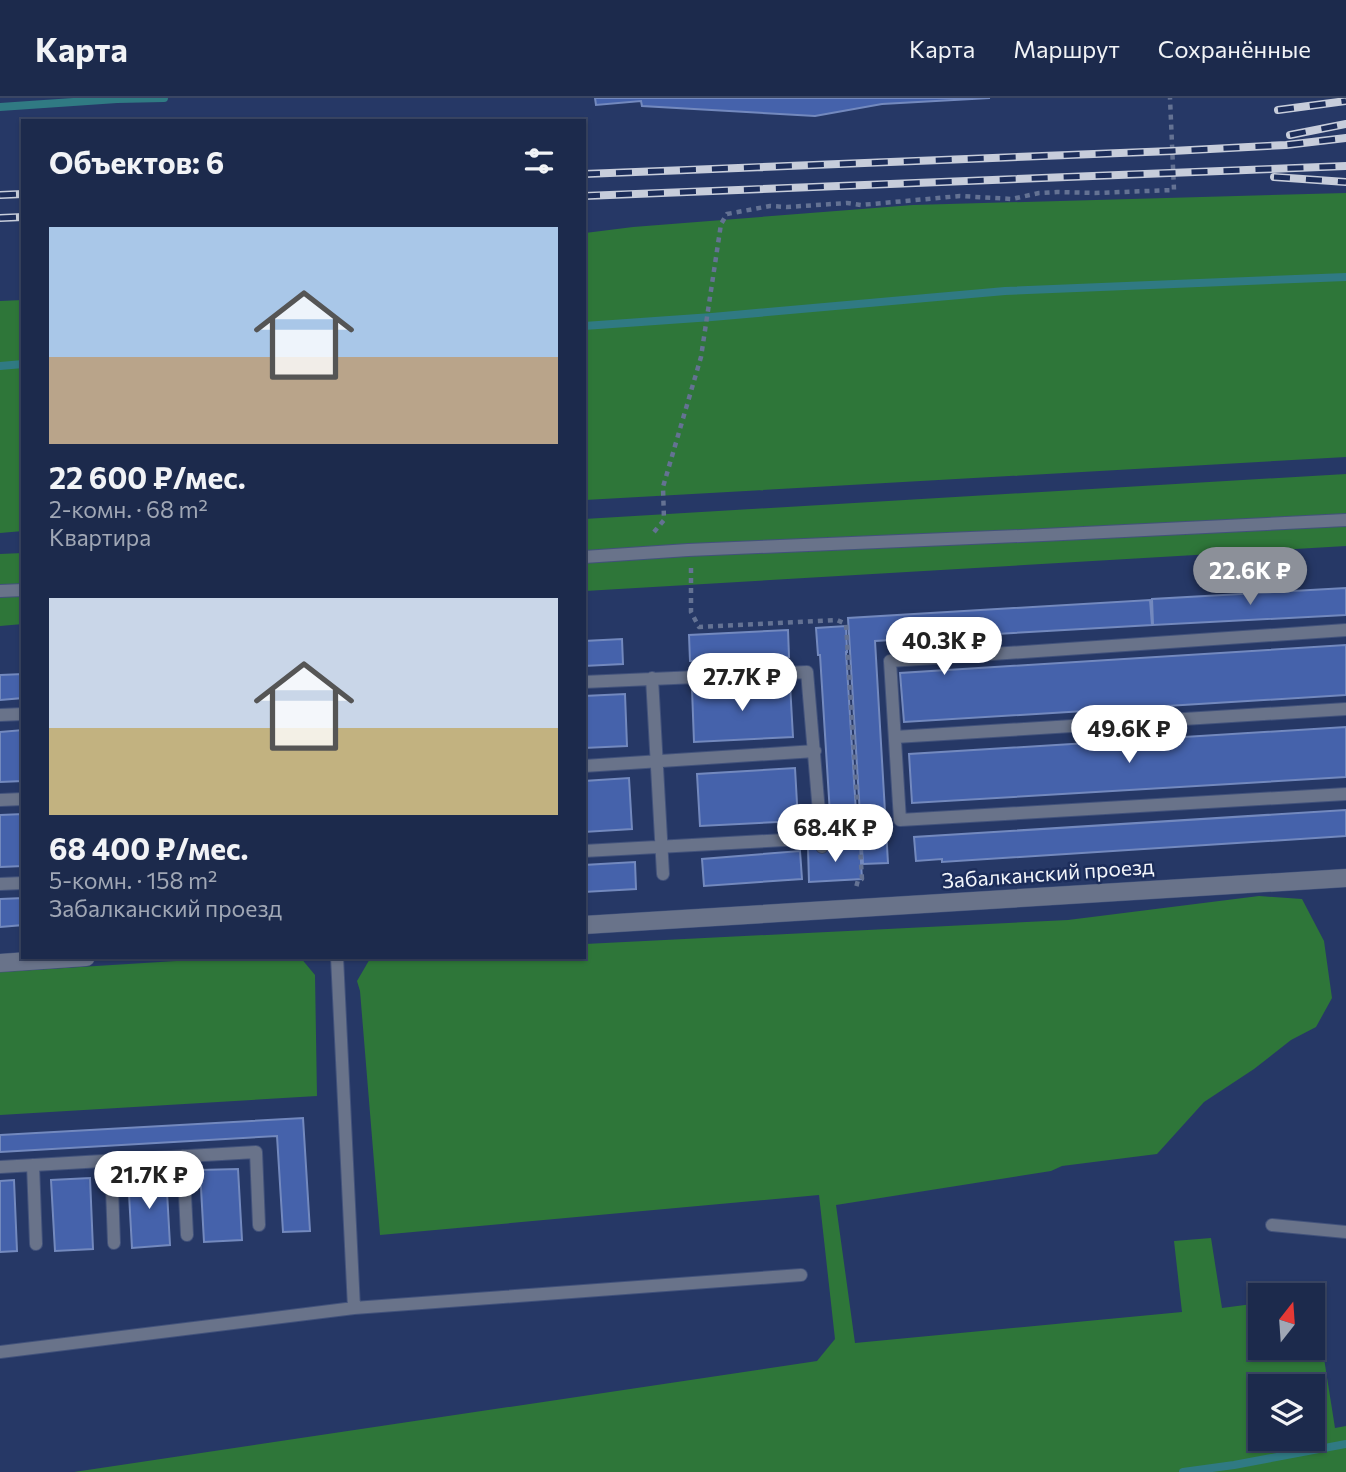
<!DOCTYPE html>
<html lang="ru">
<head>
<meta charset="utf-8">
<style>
	:root { --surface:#1c2a4c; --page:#293656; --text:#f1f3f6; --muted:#a0a7b5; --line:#3a4664; --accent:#8c9099 }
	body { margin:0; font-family:Commissioner,sans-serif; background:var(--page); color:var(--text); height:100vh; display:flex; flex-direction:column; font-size:26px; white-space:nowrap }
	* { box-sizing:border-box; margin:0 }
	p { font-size:23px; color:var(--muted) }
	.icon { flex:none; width:38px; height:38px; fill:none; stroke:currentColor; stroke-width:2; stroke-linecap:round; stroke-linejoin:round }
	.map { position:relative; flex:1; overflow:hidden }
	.details { position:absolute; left:21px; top:21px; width:565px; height:840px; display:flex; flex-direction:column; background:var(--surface); border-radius:0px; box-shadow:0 2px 5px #0004,0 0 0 2px var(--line) }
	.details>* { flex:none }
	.needle { width:46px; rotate:17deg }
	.fabs { position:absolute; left:1248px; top:1185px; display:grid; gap:14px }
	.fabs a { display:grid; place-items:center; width:77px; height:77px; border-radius:0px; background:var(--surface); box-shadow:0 2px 5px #0004,0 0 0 2px var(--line); font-size:35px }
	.price { position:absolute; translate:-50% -60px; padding:0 16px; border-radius:24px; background:#fff; color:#222; font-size:23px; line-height:46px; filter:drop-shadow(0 2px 4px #0008) }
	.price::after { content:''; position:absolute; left:50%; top:42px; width:21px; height:16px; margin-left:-10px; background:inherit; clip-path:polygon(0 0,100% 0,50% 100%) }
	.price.selected { background:var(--accent); color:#fff }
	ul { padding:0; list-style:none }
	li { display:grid; align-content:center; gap:14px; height:371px; padding:0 28px }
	li span { display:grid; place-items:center; height:217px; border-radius:0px; color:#555 }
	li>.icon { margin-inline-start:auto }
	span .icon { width:126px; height:126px; fill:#fffc; stroke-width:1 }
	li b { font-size:30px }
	h2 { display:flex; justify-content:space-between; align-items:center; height:84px; padding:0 28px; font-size:30px }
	header { display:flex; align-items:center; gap:42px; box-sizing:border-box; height:98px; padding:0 35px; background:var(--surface); border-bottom:2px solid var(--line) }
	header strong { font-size:33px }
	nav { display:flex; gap:38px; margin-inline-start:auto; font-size:24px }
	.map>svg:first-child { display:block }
</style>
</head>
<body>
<header>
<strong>Карта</strong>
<nav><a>Карта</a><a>Маршрут</a><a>Сохранённые</a></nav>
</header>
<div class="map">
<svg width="1346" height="1374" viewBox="0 0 1346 1374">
	<rect width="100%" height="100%" fill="#263866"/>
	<path fill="#2e7639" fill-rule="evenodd" d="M1346 95V359L585 402V135L633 129 913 107Z
		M23 202V433L0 435V203Z
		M1346 376V448L585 493 584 421Z
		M23 455V526L0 528V456Z
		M1259 798 1302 801 1324 843 1332 900 1316 929 1291 942 1254 971 1204 1004 1157 1056 1062 1068 1051 1073 836 1107 855 1245 1182 1214 1174 1143 1211 1140 1222 1210 1260 1205V1250H1312V1197H1314L1335 1330 1346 1328V1374H74L817 1263 835 1241 819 1097 380 1137 360 893 357 883 371 859H584L585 846 1068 822ZM1260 1288H1312V1340H1260Z
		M240 859H300L315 877 317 998 0 1017V874Z"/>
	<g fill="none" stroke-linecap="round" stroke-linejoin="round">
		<path stroke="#307a83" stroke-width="8" d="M0 9 117 1 164 0
			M584 228 712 219 1005 193 1346 179
			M0 268 23 266
			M1183 1374 1234 1367 1346 1346"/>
	</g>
	<path fill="#4562ab" stroke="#7389be" stroke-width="2" d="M595 0H990L882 6 815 18 642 8 641 3 596 7Z
		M1346 490V517L1153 527 1152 501Z
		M1150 502 1152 527 875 543 888 765 863 766 848 520Z
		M846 528 847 554H846L858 746 832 748 820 557H818L816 530Z
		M788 532 789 559 690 563 689 537Z
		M622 541 623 566 584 568V543Z
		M1346 547V597L904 624 900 575Z
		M23 576V600L0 602V577Z
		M790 586 793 639 694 644 692 591Z
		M625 596 627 648 584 650V598Z
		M1346 629V679L912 705 909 656Z
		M23 632V683L0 684V634Z
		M795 670 798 723 700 728 697 676Z
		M629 680 632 731 584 734V683Z
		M1346 712V738L942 764V761L916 763 914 739Z
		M23 716V768L0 769V717Z
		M860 747 862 781 809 784 808 750Z
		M800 753 802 781 704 788 702 761Z
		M635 764 636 791 584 794V767Z
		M23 800V827L0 829V801Z
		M303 1020 310 1133 283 1134 277 1038 0 1054V1037Z
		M238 1071 242 1142 204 1144 200 1072Z
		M166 1076 170 1147 132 1150 128 1078Z
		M90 1080 93 1151 55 1153 51 1082Z
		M14 1082 17 1153 0 1154V1083Z"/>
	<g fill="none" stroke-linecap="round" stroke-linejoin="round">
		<g stroke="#42527b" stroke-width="14">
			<path id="lane" d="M584 459 688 452 1043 437 1346 422
				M0 493 23 492
				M1346 532 890 563 900 722 1346 696
				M652 580 663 776
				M584 584 807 574 822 749
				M0 617 23 616
				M895 639 1346 611
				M584 668 815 653
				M0 702 23 701
				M584 753 821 740
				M0 786 23 785
				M337 859 354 1210
				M183 1058 187 1137
				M111 1063 114 1145
				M33 1067 36 1146
				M0 1069 256 1054 259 1127
				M1272 1127 1346 1134
				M0 1254 354 1210 801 1177"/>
		</g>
		<g stroke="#42527b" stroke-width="19">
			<path id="street" d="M584 827 1346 780
				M0 865 86 859"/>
		</g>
		<path stroke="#647293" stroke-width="4.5" stroke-dasharray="5 5" stroke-linecap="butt" d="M654 434 664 422 663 389 701 259 721 126 727 116 770 108 787 109 847 105 861 107 960 98 1012 101 1039 95 1057 94 1095 95 1174 92 1170 0
			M691 470V514L699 529 837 522 846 526 862 781 858 782 856 790"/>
		<use href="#lane" stroke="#69738a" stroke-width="12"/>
		<use href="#street" stroke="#69738a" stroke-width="18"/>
		<g stroke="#c7cddb" stroke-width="8">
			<path id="rail" d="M1278 12 1346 3
				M1290 37 1346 26
				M584 76 1172 53 1286 47 1346 40
				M1274 79 1346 84
				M0 97 23 96
				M584 98 1346 68
				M0 120 23 119"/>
		</g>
		<use href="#rail" stroke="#1c2d5a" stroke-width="5" stroke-dasharray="16" stroke-linecap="butt"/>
	</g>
	<g text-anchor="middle" stroke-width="5" stroke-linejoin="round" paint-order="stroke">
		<g font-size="21" fill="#f1f4fa" stroke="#1c2d5a">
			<text transform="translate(1048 776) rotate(-4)" y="7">Забалканский проезд</text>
		</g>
	</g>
</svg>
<div class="fabs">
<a><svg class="needle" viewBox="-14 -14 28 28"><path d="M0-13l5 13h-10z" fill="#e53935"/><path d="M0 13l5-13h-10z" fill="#a0a7b5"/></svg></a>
<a><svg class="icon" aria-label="layers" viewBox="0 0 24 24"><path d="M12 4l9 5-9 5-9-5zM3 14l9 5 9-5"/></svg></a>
</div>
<b class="price selected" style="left:1250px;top:509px">22.6K ₽</b>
<b class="price" style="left:944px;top:579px">40.3K ₽</b>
<b class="price" style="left:742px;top:615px">27.7K ₽</b>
<b class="price" style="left:1129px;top:667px">49.6K ₽</b>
<b class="price" style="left:835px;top:766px">68.4K ₽</b>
<b class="price" style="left:149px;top:1113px">21.7K ₽</b>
<section class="details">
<h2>Объектов: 6<svg class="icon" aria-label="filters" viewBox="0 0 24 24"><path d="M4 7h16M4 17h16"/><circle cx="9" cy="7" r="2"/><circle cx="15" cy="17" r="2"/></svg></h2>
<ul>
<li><span style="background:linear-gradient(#a9c7e8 60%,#b9a48a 0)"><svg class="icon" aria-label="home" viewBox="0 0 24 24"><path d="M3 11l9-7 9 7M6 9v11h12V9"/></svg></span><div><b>22 600 ₽/мес.</b><p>2-комн. · 68 m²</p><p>Квартира</p></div></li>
<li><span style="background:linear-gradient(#c9d6e8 60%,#c2b280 0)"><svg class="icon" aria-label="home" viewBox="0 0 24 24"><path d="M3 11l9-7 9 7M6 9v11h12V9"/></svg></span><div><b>68 400 ₽/мес.</b><p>5-комн. · 158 m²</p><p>Забалканский проезд</p></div></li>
</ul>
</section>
</div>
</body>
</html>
